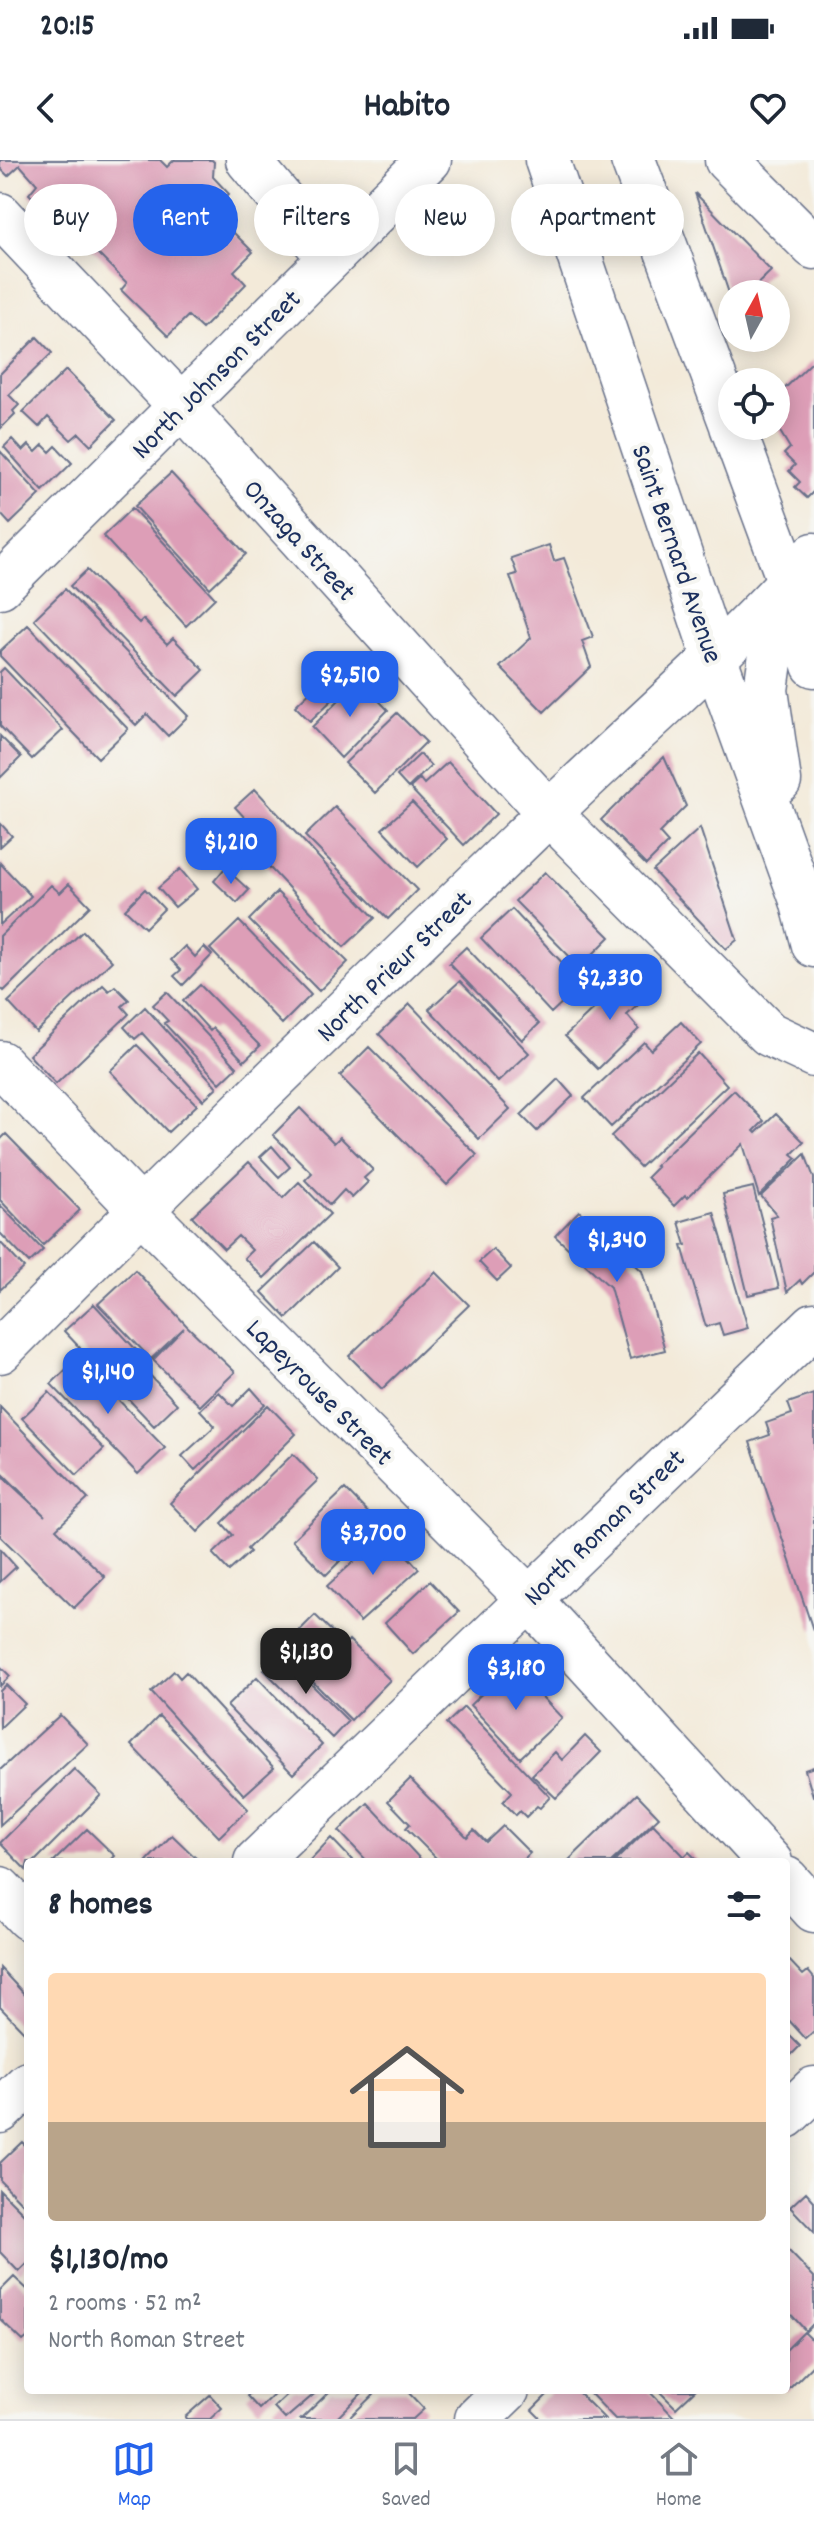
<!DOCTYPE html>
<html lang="en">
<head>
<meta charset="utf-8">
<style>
	:root { --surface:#fff; --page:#f6f6f7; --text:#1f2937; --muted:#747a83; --line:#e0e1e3; --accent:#2563eb }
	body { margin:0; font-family:Dekko,sans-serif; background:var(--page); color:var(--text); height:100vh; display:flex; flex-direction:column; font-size:30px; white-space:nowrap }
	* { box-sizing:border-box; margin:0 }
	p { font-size:26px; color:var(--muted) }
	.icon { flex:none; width:44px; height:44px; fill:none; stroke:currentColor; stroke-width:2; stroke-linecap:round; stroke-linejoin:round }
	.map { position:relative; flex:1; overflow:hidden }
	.panel { position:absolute; left:24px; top:1698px; width:766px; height:536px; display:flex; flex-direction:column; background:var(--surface); border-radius:8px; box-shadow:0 4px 20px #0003 }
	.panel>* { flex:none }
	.banner { position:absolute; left:24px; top:24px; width:766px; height:72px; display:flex; gap:16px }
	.needle { width:52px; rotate:8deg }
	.buttons { position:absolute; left:718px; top:120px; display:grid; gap:16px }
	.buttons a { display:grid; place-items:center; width:72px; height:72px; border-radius:50%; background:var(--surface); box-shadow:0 4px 20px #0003; font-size:40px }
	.price { position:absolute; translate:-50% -68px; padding:0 18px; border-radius:16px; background:var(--accent); color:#fff; font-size:26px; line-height:52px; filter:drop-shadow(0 2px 4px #0008) }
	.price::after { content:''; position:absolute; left:50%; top:48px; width:24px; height:18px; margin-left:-12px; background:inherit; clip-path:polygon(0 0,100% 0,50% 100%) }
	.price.current { background:#222; color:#fff }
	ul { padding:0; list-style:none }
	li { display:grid; align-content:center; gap:16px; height:424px; padding:0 24px }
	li+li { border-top:2px solid var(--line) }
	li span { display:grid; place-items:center; height:248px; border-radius:8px; color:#555 }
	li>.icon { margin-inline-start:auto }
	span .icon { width:144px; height:144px; fill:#fffc; stroke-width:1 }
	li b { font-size:34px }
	h2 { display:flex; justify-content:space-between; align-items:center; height:96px; padding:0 24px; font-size:34px }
	.chip { padding:0 28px; border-radius:36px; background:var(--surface); box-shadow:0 4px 20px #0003; font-size:28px; line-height:72px }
	.chip.current { background:var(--accent); color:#fff }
	.status { display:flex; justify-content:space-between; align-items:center; height:56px; padding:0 40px; background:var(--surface); direction:ltr }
	.status svg { height:22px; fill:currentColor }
	header { display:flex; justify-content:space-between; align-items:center; height:104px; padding:0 24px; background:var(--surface); font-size:36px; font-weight:800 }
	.menu { display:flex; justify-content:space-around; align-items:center; height:112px; border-top:2px solid var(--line); background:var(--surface); font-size:22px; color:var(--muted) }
	.menu a { display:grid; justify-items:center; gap:4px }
	.menu .current { color:var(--accent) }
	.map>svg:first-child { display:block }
</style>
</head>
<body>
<div class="status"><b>20:15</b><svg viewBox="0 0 49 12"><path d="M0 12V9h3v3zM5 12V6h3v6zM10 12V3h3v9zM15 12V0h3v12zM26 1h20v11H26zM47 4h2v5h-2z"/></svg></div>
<header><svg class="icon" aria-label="back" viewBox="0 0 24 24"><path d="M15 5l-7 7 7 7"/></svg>Habito<svg class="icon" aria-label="heart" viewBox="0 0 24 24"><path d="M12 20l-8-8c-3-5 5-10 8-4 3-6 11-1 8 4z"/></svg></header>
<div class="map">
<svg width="814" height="2259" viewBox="0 0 814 2259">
	<rect width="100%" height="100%" fill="#f6f6f2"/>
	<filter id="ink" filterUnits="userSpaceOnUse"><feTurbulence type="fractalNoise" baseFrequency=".0125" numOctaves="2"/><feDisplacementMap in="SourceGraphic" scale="16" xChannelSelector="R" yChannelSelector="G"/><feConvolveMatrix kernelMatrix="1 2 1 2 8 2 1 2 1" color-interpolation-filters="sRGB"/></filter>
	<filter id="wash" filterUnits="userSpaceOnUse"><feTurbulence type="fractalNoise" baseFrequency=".006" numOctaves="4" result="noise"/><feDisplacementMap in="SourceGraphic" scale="32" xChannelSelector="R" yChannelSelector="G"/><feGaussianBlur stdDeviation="1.8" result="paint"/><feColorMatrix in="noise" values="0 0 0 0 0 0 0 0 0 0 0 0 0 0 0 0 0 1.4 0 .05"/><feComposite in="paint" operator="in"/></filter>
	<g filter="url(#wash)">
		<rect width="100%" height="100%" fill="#f3ead9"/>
		<g id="blocks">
			<path fill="#dd9eb7" d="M0 0H160L167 7 174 0H212L214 2 213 17 229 34 212 51 253 92 234 111 246 124 202 169 188 156 168 176 121 130 127 123 78 74 74 78 29 34 37 24 20 5 8 16 0 8Z
				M695 33 771 111 747 134H732V142Z
				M37 177 52 193 9 235 19 245 13 251 15 254 0 269V214Z
				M814 200V331L807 338 795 327 800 322 789 311 795 305 784 294 790 288 776 265V237Z
				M66 210 116 260 91 285 79 273 71 280 48 257 39 267 23 252Z
				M12 279 23 291 29 285 36 292 43 285 50 292 56 286 72 303 43 331 4 287Z
				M0 291 40 335 10 364 0 353Z
				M171 313 246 394 210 428 135 346Z
				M132 348 215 438 186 466 103 376Z
				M549 385 554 401 564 398 593 477 582 481 591 507 544 552 500 507 531 478 510 416 517 414 511 398Z
				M87 410 139 463 143 459 167 484 173 478 204 510 177 536 70 426Z
				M65 429 188 556 168 576 147 554 136 565 34 459Z
				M28 465 128 569 98 598 0 496V491Z
				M343 500 358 515 310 561 295 546Z
				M4 508 63 570 32 599 0 566V512Z
				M359 520 388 550 341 598 312 567Z
				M397 553 426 582 375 633 345 603Z
				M0 576 21 597 0 618Z
				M420 594 431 606 408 628 397 616Z
				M664 597 686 646 659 673 668 683 646 705 601 660Z
				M448 602 496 654 464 685 410 628 420 619 424 624Z
				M255 629 375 758 344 787 256 693 268 683 235 647Z
				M412 642 447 679 418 707 382 669Z
				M335 647 417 730 388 759 305 676Z
				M0 663 12 676 0 687Z
				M700 668 737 780 726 789 653 711Z
				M0 703 31 736 0 765Z
				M225 708 249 730 237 743 214 721Z
				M180 709 197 729 175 747 158 728Z
				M545 712 610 777 580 807 515 741Z
				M69 724 90 746 4 831 0 827V776L51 725 60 733Z
				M145 729 164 749 145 768 125 749Z
				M277 732 348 802 319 831 249 760Z
				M512 749 582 824 551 853 481 778Z
				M239 761 311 835 282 864 210 789Z
				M83 771 112 801 36 872 8 842Z
				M185 786 195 797 204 787 212 795 183 825 174 816 181 810 171 800Z
				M466 787 539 864 522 880 449 803Z
				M634 811 654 831 627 855 639 869 598 909 565 876Z
				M460 821 529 893 498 922 429 849Z
				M103 825 109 831 115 826 129 840 122 846 129 854 56 924 29 895Z
				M200 825 260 886 244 901 213 868 210 871 183 841Z
				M167 832 237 907 220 923 164 863 168 861 153 845Z
				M410 844 510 949 479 979 379 874Z
				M145 847 217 927 203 940 142 873 135 879 124 867Z
				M681 862 701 884 611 967 584 938 644 882 651 890Z
				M137 885 197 945 168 972 110 911Z
				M369 887 477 995 447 1025 340 916Z
				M698 893 727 925 640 1007 611 976Z
				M558 919 573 936 537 971 521 955Z
				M734 930 764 961 754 971 756 973 776 954 804 982 792 994 797 998 759 1036 743 984 687 1038 685 1035 674 1046 647 1017 657 1007 655 1006Z
				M300 948 334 983 340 977 373 1010 364 1018 368 1022 352 1038 344 1030 330 1045 305 1020 312 1013 273 975Z
				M6 974 80 1050 43 1085 0 1040V980Z
				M272 986 290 1007 279 1017 260 997Z
				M805 994 814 1018V1112L802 1124 800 1120 787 1132 770 1057 777 1055 761 1036Z
				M249 1002 283 1038 299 1022 330 1054 264 1118 244 1098 252 1090 238 1076 224 1089 192 1056Z
				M753 1027 779 1128 748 1135 723 1034Z
				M0 1045 43 1090 29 1103 0 1073Z
				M579 1051 642 1111 665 1190 630 1199 610 1127 555 1076Z
				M714 1052 748 1168 723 1175 719 1163 706 1167 682 1086 686 1085 679 1062Z
				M0 1082 24 1108 0 1130Z
				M314 1082 338 1107 287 1158 262 1132Z
				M493 1089 511 1108 497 1121 479 1102Z
				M135 1110 187 1166 235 1212 200 1246 153 1200 184 1168 151 1199 98 1144Z
				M436 1112 469 1145 382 1229 349 1196Z
				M94 1144 151 1206 146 1211 177 1244 154 1266 64 1171Z
				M78 1198 165 1288 138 1314 51 1224Z
				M251 1228 265 1244 195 1310 182 1296 215 1266 200 1250 219 1232 233 1246Z
				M49 1232 104 1289 77 1315 22 1258Z
				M814 1234V1470H813L750 1282 770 1275 766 1263 792 1254 788 1243Z
				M268 1245 296 1274 198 1372 170 1343Z
				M0 1247 88 1339 56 1369 105 1417 74 1448 0 1376V1314L45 1356 0 1311Z
				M293 1294 318 1320 247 1389 250 1392 229 1411 213 1394 233 1375 222 1363Z
				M345 1329 378 1363 326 1415 292 1380Z
				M386 1372 419 1409 360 1462 327 1426Z
				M0 1389 16 1407 0 1422Z
				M430 1421 459 1452 413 1494 385 1463Z
				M315 1455 345 1484 349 1480 390 1520 351 1560 309 1518 313 1514 286 1484Z
				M281 1494 348 1561 332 1578 264 1510Z
				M512 1505 562 1558 520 1598 470 1545Z
				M0 1506 10 1516 0 1526Z
				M174 1511 180 1518 186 1512 274 1608 244 1635 151 1532Z
				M257 1517 322 1585 293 1614 227 1546Z
				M6 1525 25 1544 0 1568V1531Z
				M464 1547 550 1637 540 1648 537 1646 526 1657 520 1651 516 1655 503 1642 512 1632 446 1564Z
				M60 1555 88 1584 0 1665V1610Z
				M159 1556 248 1649 219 1677 131 1585Z
				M585 1576 601 1592 556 1638 532 1615 555 1592 562 1600Z
				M814 1607V1636H813L805 1610Z
				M74 1609 101 1635 34 1702H28L26 1710 0 1683Z
				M410 1619 467 1677 474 1670 486 1682 503 1666 530 1693 521 1702H440L406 1668 410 1664 388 1641Z
				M637 1634 659 1657 611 1702H567Z
				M368 1643 423 1702H368L339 1671Z
				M653 1664 684 1696 677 1702H614Z
				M87 1669 115 1696 109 1702H53Z
				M172 1675 196 1698 193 1702H146Z
				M331 1678 354 1702H308Z
				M689 1692 699 1702H679Z
				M786 1797 803 1815 808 1811 814 1818V1872L806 1879 786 1857Z
				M0 1808 28 1838V1872L26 1874 0 1847Z
				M786 1872 800 1886 786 1900Z
				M22 1982 28 1988V2049L0 2020V2003Z
				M0 2030 28 2058V2103L19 2112 0 2092Z
				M806 2032 814 2041V2072L790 2047Z
				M786 2088 814 2117V2163L806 2171 786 2149Z
				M14 2117 28 2130V2177L23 2181 0 2159V2131Z
				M804 2172 814 2182V2204L786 2232V2190Z
				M253 2230H279L259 2249 247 2236Z
				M292 2230H319L285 2259 274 2247Z
				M331 2230H365L336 2259H301Z
				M378 2230H406L424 2249 413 2259H348Z
				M552 2230H576L605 2259H541L532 2250Z
				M587 2230H648L674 2257 615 2259Z
				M658 2230H695L676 2248Z
				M210 2235 222 2248 210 2259H186L185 2257Z"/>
		</g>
	</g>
	<g filter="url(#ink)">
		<use href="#blocks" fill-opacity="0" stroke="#677089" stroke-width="2"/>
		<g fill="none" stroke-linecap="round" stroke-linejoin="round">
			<g stroke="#677089" stroke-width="47">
				<path id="minor" d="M248 0 330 98
					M547 0 715 499 802 740 814 785
					M633 0 732 265
					M727 0 814 87
					M0 55 181 246 549 653 769 874 814 895
					M732 266 790 423 814 505
					M0 426 429 0
					M779 621 766 530 773 480 789 425
					M0 903 140 1049 528 1438 770 1702
					M0 1191C179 1010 362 834 545 657 635 570 731 489 814 395
					M256 1702 814 1165
					M786 1719 814 1750
					M0 1729 28 1758
					M0 1951 28 1924
					M786 1956 814 1929
					M477 2259 507 2230"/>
			</g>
			<use href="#minor" stroke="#fff" stroke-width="44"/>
		</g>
	</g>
	<g text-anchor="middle" stroke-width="8" stroke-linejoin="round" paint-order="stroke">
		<g font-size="28" fill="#1b2f5e" stroke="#f6f6f2">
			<text transform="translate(215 213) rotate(-45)" y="10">North Johnson Street</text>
			<text transform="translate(301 379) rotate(48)" y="10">Onzaga Street</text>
			<text transform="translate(679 393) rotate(71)" y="10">Saint Bernard Avenue</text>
			<text transform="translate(393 805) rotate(-44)" y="10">North Prieur Street</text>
			<text transform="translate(321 1231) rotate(45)" y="10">Lapeyrouse Street</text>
			<text transform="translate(603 1366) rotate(-44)" y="10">North Roman Street</text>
		</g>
	</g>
</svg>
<div class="buttons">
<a><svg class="needle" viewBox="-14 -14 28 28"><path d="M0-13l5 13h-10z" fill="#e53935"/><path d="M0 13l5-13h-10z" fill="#747a83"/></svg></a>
<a><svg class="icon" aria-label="locate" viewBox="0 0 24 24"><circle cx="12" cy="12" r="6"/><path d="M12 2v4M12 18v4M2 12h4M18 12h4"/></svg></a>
</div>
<b class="price" style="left:350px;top:559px">$2,510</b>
<b class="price" style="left:231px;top:726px">$1,210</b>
<b class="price" style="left:610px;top:862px">$2,330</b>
<b class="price" style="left:617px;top:1124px">$1,340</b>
<b class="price" style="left:108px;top:1256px">$1,140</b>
<b class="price" style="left:373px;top:1417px">$3,700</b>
<b class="price current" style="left:306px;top:1536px">$1,130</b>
<b class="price" style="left:516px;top:1552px">$3,180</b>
<div class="banner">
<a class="chip">Buy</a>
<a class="chip current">Rent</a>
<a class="chip">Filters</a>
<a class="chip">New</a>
<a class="chip">Apartment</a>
</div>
<section class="panel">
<h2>8 homes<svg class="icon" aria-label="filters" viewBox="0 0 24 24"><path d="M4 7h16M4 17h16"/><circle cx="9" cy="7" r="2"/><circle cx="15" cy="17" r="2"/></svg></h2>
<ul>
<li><span style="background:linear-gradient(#ffd9b3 60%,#b9a48a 0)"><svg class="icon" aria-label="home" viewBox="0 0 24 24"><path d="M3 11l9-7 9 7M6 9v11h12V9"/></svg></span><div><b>$1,130/mo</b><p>2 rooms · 52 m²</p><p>North Roman Street</p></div></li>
</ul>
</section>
</div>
<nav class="menu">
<a class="current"><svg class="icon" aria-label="map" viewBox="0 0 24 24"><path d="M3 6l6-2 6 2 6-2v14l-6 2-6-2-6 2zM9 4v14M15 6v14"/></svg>Map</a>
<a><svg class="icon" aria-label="saved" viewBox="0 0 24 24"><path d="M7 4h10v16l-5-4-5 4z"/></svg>Saved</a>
<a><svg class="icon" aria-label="home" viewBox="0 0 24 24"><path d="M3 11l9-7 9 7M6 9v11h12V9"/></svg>Home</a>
</nav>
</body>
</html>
